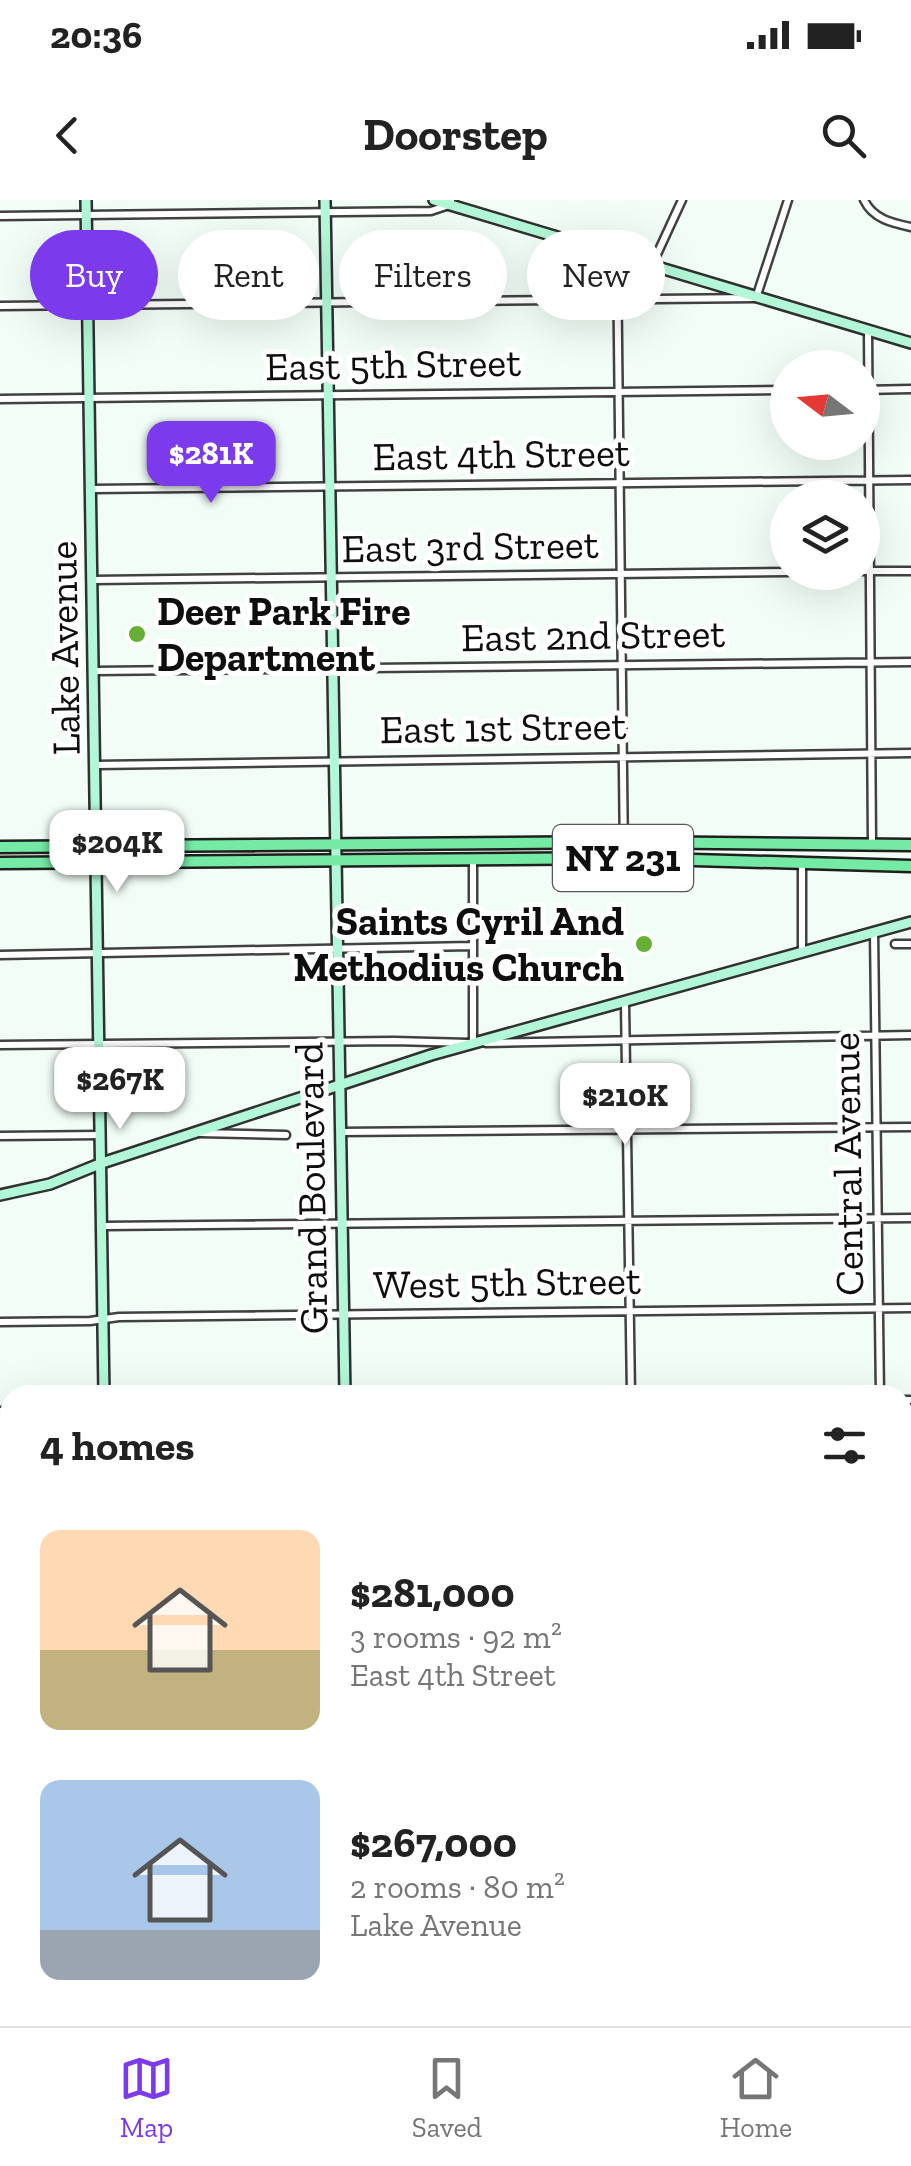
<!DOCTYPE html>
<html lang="en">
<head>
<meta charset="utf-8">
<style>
	:root { --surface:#fff; --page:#f2f2f2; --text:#222; --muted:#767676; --line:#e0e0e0; --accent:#7c3aed }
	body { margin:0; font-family:"Zilla Slab",serif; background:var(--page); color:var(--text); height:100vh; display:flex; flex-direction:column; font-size:38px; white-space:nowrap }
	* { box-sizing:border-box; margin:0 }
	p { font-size:32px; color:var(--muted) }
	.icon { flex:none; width:55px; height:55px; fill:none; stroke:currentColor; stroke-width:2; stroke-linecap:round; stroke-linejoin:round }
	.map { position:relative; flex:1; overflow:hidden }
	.drawer { position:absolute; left:0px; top:1185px; width:912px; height:642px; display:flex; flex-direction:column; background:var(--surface); border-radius:30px 30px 0 0; box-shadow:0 10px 40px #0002 }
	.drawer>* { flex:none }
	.guide { position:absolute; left:30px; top:30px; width:852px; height:90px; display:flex; gap:20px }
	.needle { width:65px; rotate:286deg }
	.fabs { position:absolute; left:770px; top:150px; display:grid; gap:20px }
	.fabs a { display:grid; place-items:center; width:110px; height:110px; border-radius:50%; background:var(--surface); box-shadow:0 10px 40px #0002; font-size:50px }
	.price { position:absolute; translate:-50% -85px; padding:0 22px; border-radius:20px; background:#fff; color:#222; font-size:32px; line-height:65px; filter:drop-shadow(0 2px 5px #0008) }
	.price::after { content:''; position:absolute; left:50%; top:60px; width:30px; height:22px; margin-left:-15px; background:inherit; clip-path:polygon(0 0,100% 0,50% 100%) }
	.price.on { background:var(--accent); color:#fff }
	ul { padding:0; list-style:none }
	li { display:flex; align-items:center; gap:30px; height:250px; padding:0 40px }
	li span { display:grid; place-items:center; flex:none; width:280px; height:200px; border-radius:20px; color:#555 }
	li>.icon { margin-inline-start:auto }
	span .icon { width:120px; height:120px; fill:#fffc; stroke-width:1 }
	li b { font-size:42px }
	h2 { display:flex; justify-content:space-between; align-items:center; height:120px; padding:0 40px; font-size:42px }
	.pill { padding:0 35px; border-radius:45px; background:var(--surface); box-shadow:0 10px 40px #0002; font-size:35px; line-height:90px }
	.pill.on { background:var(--accent); color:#fff }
	.status { display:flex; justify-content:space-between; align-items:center; height:70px; padding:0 50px; background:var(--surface); direction:ltr }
	.status svg { height:28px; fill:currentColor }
	header { display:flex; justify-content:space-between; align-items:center; height:130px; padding:0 40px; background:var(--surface); font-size:45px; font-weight:700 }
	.tabs { display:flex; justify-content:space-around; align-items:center; height:140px; border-top:2px solid var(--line); background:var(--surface); font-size:28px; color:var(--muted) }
	.tabs a { display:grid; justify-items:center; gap:5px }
	.tabs .on { color:var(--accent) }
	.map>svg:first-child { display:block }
</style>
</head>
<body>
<div class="status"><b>20:36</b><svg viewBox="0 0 49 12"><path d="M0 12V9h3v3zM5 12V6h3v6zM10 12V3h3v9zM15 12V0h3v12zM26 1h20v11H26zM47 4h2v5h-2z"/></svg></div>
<header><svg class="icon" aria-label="back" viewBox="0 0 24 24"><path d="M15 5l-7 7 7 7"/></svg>Doorstep<svg class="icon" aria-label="search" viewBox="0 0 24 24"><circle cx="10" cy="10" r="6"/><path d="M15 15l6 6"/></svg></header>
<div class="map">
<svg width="911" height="1826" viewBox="0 0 911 1826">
	<rect width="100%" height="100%" fill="#f1fdf6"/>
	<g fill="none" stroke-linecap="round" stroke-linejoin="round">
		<g stroke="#414141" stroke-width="11">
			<path id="street" d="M864 0C873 19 892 23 911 27
				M0 16 431 11 449 5 451 0
				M617 55 624 658
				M652 65 682 0
				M0 106 756 98 788 0
				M868 131 872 643
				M862 190 911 189
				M0 199 788 190
				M92 289 911 280
				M862 371H911
				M93 380 788 372
				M95 471 911 462
				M96 565 911 553
				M473 659V843
				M802 665V751
				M874 732 880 1195
				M895 744H911
				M0 755 472 746
				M625 803 631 1195
				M486 843 911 835
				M0 845 394 841 469 843
				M340 932 911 927
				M199 933 286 935
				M0 936 101 935
				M103 1026 911 1018
				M0 1122 90 1121 119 1117 911 1108
				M902 1200H911
				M0 1211H10
				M902 1291H911
				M0 1302 10 1301
				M902 1381H911
				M0 1393H10
				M902 1473H911
				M0 1484 10 1483
				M902 1564H911
				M0 1574H10
				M902 1653H911
				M0 1665H10
				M902 1741H911
				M0 1752H10
				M638 1818V1826
				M886 1826V1818"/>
		</g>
		<g stroke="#303030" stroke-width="14">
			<path id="secondary" d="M86 0 104 1195
				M325 0 345 1195
				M434 0 911 143
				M0 995 50 984 102 963 431 855 911 722
				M112 1818V1826
				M352 1818V1826"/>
		</g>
		<g stroke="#1f1f1f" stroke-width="15">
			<path id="primary" d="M0 647 624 642 911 645
				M0 663 624 658 911 666"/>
		</g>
		<use href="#street" stroke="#fff" stroke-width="6"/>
		<use href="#secondary" stroke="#b2f7d7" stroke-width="9"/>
		<use href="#primary" stroke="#74eaa4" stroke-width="10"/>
	</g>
	<g fill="#65b034" stroke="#fff" stroke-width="4">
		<circle cx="137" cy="434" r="10"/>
		<circle cx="644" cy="744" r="10"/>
	</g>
	<g text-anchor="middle" stroke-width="10" stroke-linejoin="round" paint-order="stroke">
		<rect fill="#fff" stroke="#565656" stroke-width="2.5" x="553" y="625" width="140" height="66" rx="8"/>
		<g font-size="38" font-weight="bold" fill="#0e0e0e">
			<text x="623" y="671">NY 231</text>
		</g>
		<g font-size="40" fill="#0e0e0e" stroke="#fff">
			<text transform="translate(393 164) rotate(-1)" y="14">East 5th Street</text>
			<text transform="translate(501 254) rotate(-1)" y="14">East 4th Street</text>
			<text transform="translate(470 346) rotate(-1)" y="14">East 3rd Street</text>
			<text transform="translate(593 435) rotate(-1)" y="14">East 2nd Street</text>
			<text transform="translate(64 448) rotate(-91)" y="14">Lake Avenue</text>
			<text transform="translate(503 527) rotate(-1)" y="14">East 1st Street</text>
			<text transform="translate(847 964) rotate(-91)" y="14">Central Avenue</text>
			<text transform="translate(311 988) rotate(-91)" y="14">Grand Boulevard</text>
			<text transform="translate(507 1082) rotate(-1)" y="14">West 5th Street</text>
		</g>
		<g font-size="40" font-weight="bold" fill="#0e0e0e" stroke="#fff" text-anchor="start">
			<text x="157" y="425">Deer Park Fire<tspan x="157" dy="46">Department</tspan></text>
			<text x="624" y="735" text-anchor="end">Saints Cyril And<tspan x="624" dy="46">Methodius Church</tspan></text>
		</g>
	</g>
</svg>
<div class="fabs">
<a><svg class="needle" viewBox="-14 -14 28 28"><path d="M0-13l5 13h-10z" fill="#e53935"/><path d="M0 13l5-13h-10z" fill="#767676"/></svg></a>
<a><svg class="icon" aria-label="layers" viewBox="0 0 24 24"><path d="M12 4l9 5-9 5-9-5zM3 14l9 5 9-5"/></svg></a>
</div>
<b class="price on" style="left:211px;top:306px">$281K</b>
<b class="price" style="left:117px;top:695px">$204K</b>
<b class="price" style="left:120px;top:932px">$267K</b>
<b class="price" style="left:625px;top:948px">$210K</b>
<div class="guide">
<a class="pill on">Buy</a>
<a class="pill">Rent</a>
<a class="pill">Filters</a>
<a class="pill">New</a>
</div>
<section class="drawer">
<h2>4 homes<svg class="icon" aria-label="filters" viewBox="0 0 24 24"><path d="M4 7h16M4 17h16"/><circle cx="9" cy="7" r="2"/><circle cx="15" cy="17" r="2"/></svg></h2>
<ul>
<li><span style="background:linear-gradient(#ffd9b3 60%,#c2b280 0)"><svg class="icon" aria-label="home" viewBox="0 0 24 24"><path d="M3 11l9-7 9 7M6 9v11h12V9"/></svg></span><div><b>$281,000</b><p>3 rooms · 92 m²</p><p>East 4th Street</p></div></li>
<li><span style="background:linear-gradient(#a9c7e8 75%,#9aa5b1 0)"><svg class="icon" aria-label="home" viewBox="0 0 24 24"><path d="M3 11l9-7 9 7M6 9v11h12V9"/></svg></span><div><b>$267,000</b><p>2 rooms · 80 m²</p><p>Lake Avenue</p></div></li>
</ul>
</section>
</div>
<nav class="tabs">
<a class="on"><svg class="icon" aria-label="map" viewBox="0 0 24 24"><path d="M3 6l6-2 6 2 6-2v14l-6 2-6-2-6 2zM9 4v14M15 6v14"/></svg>Map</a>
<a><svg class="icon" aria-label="saved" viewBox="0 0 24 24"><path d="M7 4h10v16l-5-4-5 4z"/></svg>Saved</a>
<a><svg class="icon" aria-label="home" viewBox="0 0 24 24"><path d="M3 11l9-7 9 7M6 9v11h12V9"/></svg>Home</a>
</nav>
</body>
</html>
